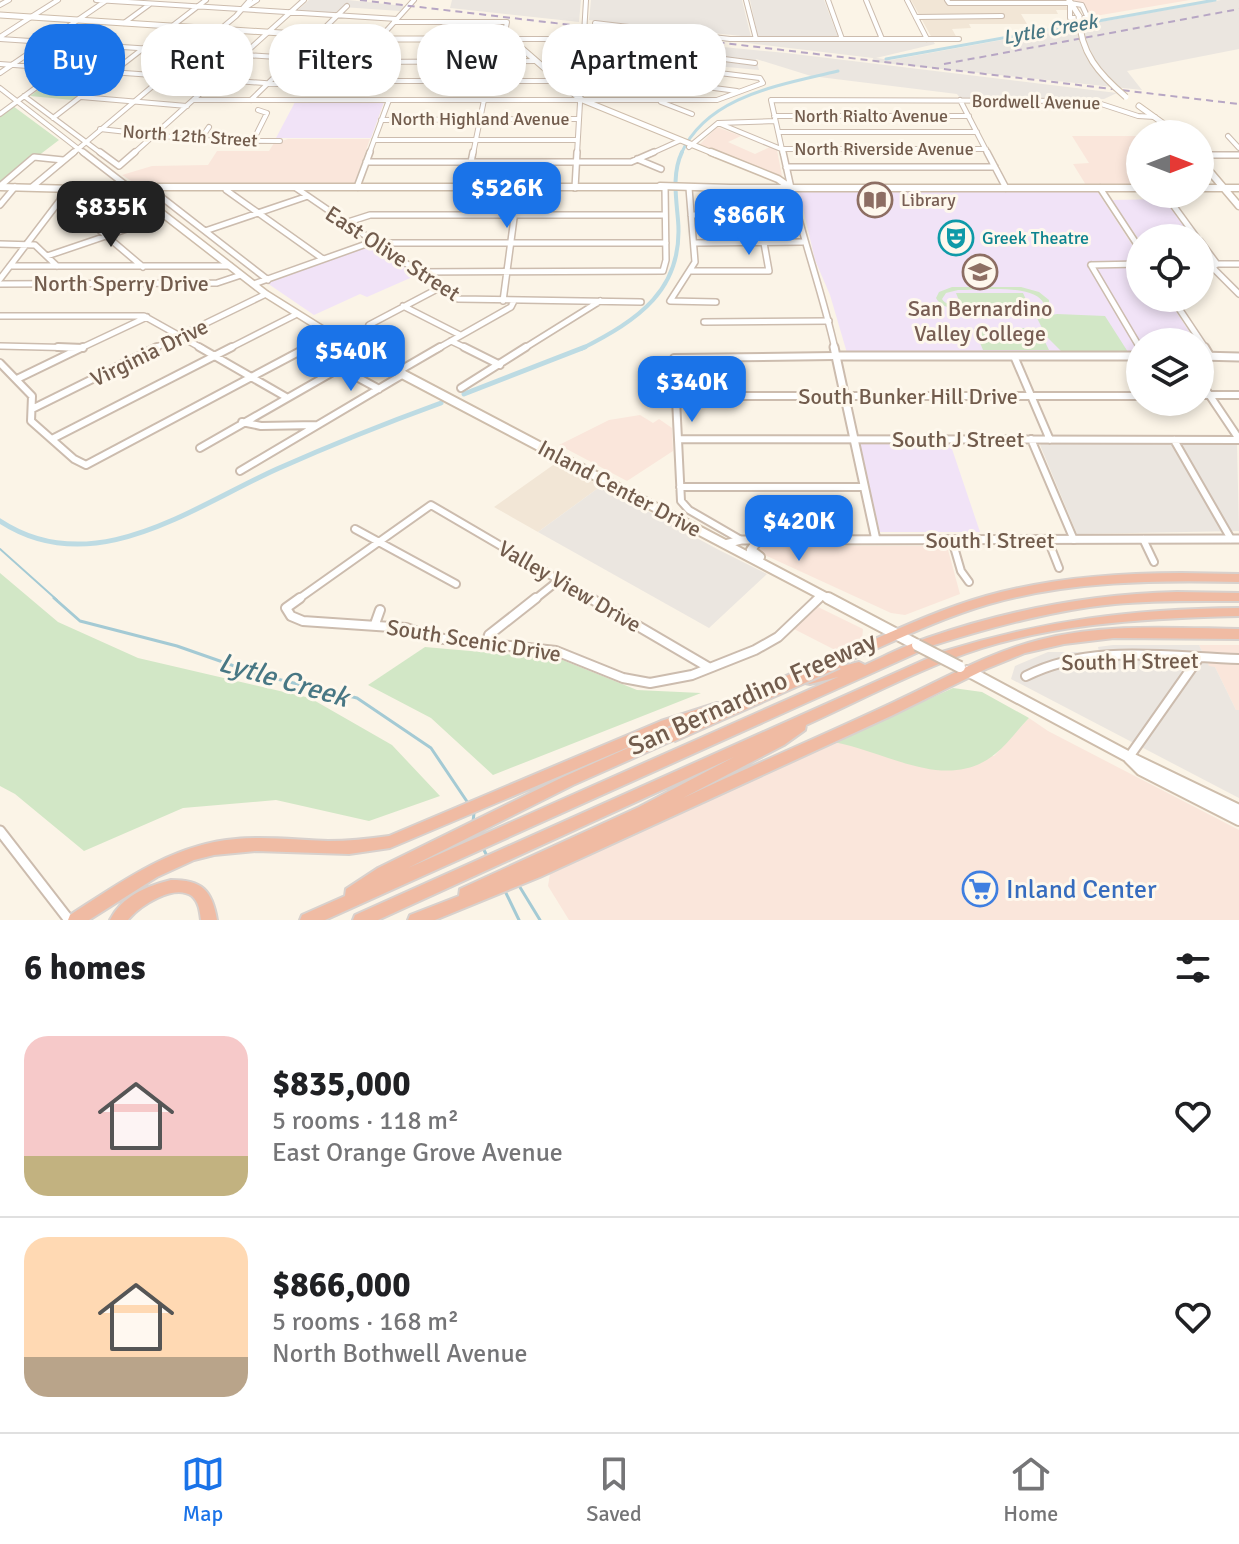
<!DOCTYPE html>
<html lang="en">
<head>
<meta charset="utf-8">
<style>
	:root { --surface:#fff; --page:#f6f6f6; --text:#202124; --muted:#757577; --line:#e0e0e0; --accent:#1a73e8 }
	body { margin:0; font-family:Signika,sans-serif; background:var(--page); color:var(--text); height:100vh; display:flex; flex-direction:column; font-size:30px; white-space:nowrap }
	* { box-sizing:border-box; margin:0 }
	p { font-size:26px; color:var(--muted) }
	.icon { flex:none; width:44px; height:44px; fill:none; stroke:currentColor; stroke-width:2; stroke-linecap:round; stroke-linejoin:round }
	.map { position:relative; height:920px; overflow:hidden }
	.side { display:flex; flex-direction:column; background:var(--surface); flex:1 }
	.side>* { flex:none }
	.banner { position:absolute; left:24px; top:24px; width:800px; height:72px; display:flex; gap:16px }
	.needle { width:52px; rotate:90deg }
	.controls { position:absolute; left:1126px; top:120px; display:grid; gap:16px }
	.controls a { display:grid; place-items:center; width:88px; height:88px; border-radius:50%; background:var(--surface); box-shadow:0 4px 12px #0003; font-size:40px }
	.price { position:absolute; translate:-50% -68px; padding:0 18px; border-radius:16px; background:var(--accent); color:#fff; font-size:26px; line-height:52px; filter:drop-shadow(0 2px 4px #0008) }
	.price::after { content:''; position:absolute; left:50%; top:48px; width:24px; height:18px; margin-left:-12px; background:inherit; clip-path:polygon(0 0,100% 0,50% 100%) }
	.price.current { background:#222; color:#fff }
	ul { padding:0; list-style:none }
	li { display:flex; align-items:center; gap:24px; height:200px; padding:0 24px }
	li+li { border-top:2px solid var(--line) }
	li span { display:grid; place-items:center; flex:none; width:224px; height:160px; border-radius:24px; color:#555 }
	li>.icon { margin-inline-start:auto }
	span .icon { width:96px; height:96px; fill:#fffc; stroke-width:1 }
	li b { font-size:34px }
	h2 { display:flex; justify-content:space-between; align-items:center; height:96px; padding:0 24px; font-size:34px }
	.pill { padding:0 28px; border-radius:32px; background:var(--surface); box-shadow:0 4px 12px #0003; font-size:28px; line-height:72px }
	.pill.current { background:var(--accent); color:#fff }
	.menu { display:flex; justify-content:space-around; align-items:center; height:112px; border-top:2px solid var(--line); background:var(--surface); font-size:22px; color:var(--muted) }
	.menu a { display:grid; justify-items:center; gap:4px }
	.menu .current { color:var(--accent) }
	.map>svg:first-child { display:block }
</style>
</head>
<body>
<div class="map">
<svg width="1239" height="920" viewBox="0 0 1239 920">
	<rect width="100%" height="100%" fill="#fbf4e7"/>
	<path fill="#f2e6d6" d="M911 0H1062L1069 10H1056L1058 14H1021L1027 24H969L971 28 952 29 957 38H932Z
		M556 463 601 486 538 532 494 507Z"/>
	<path fill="#fae6db" d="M1073 0H1190L1089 17 1084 6Z
		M717 127 741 136 728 142 755 154 770 147 777 150 782 176 699 145Z
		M1072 136H1140V185H1086L1073 164 1089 163Z
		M288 139H370L354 184H136L122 175 152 166 208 165 217 151H269L274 143Z
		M640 415 653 423 659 419 672 428 673 451 627 481 559 445 609 420Z
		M760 546H947L960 594 905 615 891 613 758 552Z
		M818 607 863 629 862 640 835 650 794 629Z
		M1199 645H1239V710H1236L1215 667H1209Z
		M1029 718 1048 731 1239 830V920H569L548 886 550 874 833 742 994 756Z"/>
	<path fill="#ebe6e0" d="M309 0H348L404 6 400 11 342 7 336 13 298 10Z
		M452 0H581L579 22 450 8Z
		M591 0H742L751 37 589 20Z
		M750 0H824L838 37H758Z
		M1221 0H1239V49L1127 71 1142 90 874 62 873 58 739 42 933 41 935 44 876 58 891 60Z
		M588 34 720 50 723 47 786 53 1117 93 1104 99 960 98 957 94 811 76 756 59 759 70 652 60 651 52 588 51Z
		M1042 443H1237L1239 531 1077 534 1040 445Z
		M601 486 717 549 767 574 709 628 538 532Z
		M1113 645H1199L1209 666 1215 667 1236 710H1239V798L1011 679 1015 666 1048 652H1099L1098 647Z"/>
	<path fill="#f1e3f7" d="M295 102H384L371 138H276Z
		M799 191H1097L1140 257V298H1167L1196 342H1140V352L1134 353H847L830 295 815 260Z
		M1164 199 1192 238H1140V241L1112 200Z
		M372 245 417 275 367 297 360 294 314 315 267 283Z
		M858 442 950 443 980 532H880Z"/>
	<path fill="#d2e7c6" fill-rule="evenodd" d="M52 80 70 82 72 85 89 87 73 100 30 96Z
		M13 106 59 140 0 185V116Z
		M1021 287 1039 292 1049 300V307C1033 321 946 319 936 298L939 292 952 287ZM958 290C978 290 1035 283 1044 304 1032 317 951 315 942 299L946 293Z
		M956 293H1023L1030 308H962Z
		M1057 314 1105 316 1128 352H1062L1046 336 1037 318Z
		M974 328H1038L1049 350H983Z
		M0 573 58 622 138 658 310 698 392 745 440 796 369 821 276 800 183 808 84 851 15 794 0 786Z
		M425 647 560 659 637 690 701 693 493 775 431 718 368 685Z
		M953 688 982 692 1029 718C1018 729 1008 744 995 754 946 794 884 750 833 742Z"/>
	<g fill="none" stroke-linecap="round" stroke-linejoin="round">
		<path stroke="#a4cad4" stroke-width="2" d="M0 549 57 600"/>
		<path stroke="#a4cad4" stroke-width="3" d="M54 598 80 621 177 646 260 675 357 698 431 748 468 803
			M473 822 474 813
			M482 846 488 858
			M518 884 540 920
			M504 889 519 920"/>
		<path stroke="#bddbe3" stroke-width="3" d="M886 59 1215 0
			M681 154C707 95 782 85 838 71"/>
		<path stroke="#bddbe3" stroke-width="4" d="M581 349C638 320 684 290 678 220 676 197 672 173 682 152"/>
		<path stroke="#bddbe3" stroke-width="5" d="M464 394 585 347
			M0 521C93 582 191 508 277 469 331 445 386 423 441 403"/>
		<g stroke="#ccbcae" stroke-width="6">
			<path id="minor-far3" d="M96 0 397 19
				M746 0 756 39
				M828 0 842 39
				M866 0 882 39
				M947 0 949 3H1070
				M1070 3 1082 5 1088 18H1070Z
				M0 5 9 0
				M243 9 257 0
				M31 17 58 0
				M916 17 1002 16
				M394 22H507L504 37
				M124 23 150 4
				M595 23 730 39H959
				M509 39H569
				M583 53H678L755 63
				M0 64 346 89
				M0 73 107 0
				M349 81H557
				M349 82 359 62 379 39
				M581 83H676L737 91
				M24 96 102 154
				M81 97 187 106
				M193 100H717L763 83 760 78 679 68H582
				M251 100 347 6
				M960 100 988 154
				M661 102 692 114
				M0 114 94 45
				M774 116H969
				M53 118 206 0
				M381 120 579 119
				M718 123 781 149H986
				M100 129 200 140 280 141
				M778 132H977
				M1228 136 1239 148
				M200 140 209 127
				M374 140H577
				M253 141 267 113 258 110
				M689 147 718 123 775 121
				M133 154 304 0
				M369 154 389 100
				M473 154 484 100
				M650 154 681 140
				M783 154 771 100 1092 101 1138 116 1155 117"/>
		</g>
		<g stroke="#ccbcae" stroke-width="8">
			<path id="minor-far2" d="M100 152 119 166 135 152
				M783 152 791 188
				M987 152 1006 188
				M1200 155H1239
				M637 159 661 169
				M366 162H631L654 152
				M786 167H995
				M0 186 34 157 63 160
				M226 187V190L323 259
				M357 187 370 152
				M466 187 473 152
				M296 188 458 299 641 302
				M689 188 695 262 670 301 716 302
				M1100 188 1140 249
				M151 189 268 280
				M1165 194 1197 238
				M60 200H64L143 267
				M0 205 15 187
				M691 215H797
				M345 223 370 215H665
				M205 231 305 197
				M1200 241 1217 264 1213 267 1215 270 1239 294
				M694 243 803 242
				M0 244 35 245 57 266
				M47 256 165 216
				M1200 264H1239
				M1091 265 1140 348
				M1091 265 1140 264
				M10 266H230
				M690 271H769L764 243
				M417 272 663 271 666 260 665 187
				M0 279 70 187
				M0 284 217 283 241 275
				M254 284 369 243H666
				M1172 298 1206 349
				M503 301 518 188
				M403 306 460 335
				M0 316H144L203 349
				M704 322 829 321
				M369 325 441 287
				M451 341 468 349
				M0 346 83 348
				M79 349 147 317
				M153 349 266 294
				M228 349 295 315
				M304 349 329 336
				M437 349 511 307 514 301
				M523 349 600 301"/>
		</g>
		<g stroke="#ccbcae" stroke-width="10">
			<path id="minor-far1" d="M58 347 83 348
				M199 347 286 397
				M464 347 500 365
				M1205 347 1211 357
				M1014 356 1050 440
				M0 363 32 396 31 421 74 459 86 465 308 347
				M397 372 440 347
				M17 379 83 347
				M1200 381 1239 439
				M461 388 526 347
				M1200 395H1239
				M675 396H1140
				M32 409 157 347
				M242 422 261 426 317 425
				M54 438 232 347
				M678 439 1239 440
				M1031 439 1074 540
				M1174 440 1231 539
				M200 448 340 368 379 389
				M240 471 402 375
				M680 487H864
				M355 529 456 584
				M1143 539 1154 562
				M741 540 689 510 681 501 674 358 835 356
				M952 540 961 571 969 582
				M1048 540 1059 568
				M297 600 431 505 593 600
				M534 600 559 580
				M816 600 822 595"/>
		</g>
		<g stroke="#ccbcae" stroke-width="12">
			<path id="minor" d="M300 598 286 608 291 616 303 621 406 628 435 638 556 651 623 678 650 683 692 675 755 650 778 637 819 598
				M590 598 708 667
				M375 624 380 610
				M486 644 489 635 536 598
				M1026 676C1091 643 1168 657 1239 659
				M1129 757 1198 659"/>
		</g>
		<g stroke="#ccbcae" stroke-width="6">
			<path id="tertiary-far3" d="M907 0 927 39
				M0 37 31 17
				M0 39 354 62 536 61
				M379 39 414 0
				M0 88 85 154
				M72 154 236 16 250 0
				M577 154 586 0"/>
		</g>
		<g stroke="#ccbcae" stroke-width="8">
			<path id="tertiary-far2" d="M83 152 127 186
				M32 187 74 152
				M575 188 577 152
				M791 188C804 243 823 295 835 349"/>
		</g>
		<g stroke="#ccbcae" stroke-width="11">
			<path id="tertiary-far1" d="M834 347 876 540
				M835 356H1140
				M1200 356 1239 357
				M725 544 741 540 1239 539"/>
		</g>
		<g stroke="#ccbcae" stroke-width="13">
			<path id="tertiary" d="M0 831 69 920"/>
		</g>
		<g stroke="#cebdab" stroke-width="7">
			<path id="secondary-far3" d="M1069 0 1079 16
				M0 15 375 39H511L580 99 715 154
				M1139 106 1178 134"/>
		</g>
		<g stroke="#cebdab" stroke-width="9">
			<path id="secondary-far2" d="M711 152 778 179 791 188
				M1200 160 1239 206
				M127 186 266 294 354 349
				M660 186 730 188
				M0 187 75 189
				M70 187H665
				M726 188H1140
				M1200 188H1239"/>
		</g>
		<g stroke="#cebdab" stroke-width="12">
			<path id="secondary-far1" d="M351 347 831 600
				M758 540 751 550 760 557"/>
		</g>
		<g stroke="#cebdab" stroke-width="14">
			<path id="secondary" d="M828 598 917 645
				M968 671 1129 757 1239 810
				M1129 758 1141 770 1239 820"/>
		</g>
		<g stroke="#d8d1cd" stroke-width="4">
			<path id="motorway" d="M1181 573 1239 574V582C1155 580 1071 581 989 604 938 619 890 643 842 664L837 666 832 664 830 661 832 658C883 636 933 611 986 596 1050 578 1115 573 1181 573Z
				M1177 592 1239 593V601C1198 601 1156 600 1115 604 1053 610 993 627 934 645L325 920H300L302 915 345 896 346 889 378 868 563 777 666 731 671 730 676 731 678 735 676 739 573 785 408 868 838 677 810 684 805 683 803 679 805 675 859 662 865 665C885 656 906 645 927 638 1008 610 1092 594 1177 592Z
				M1239 608V616C1146 618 1038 624 951 659 902 678 854 703 806 725L805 730 784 745 683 798C753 765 824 735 894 702 942 680 987 653 1039 640 1104 623 1173 628 1239 629V639L1114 638 1064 644 1025 653 986 669 891 716 540 877 435 920H408L410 915 459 896 460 889 639 807 734 757 378 920H353L355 915 942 652C1044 620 1133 609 1239 608Z
				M717 703 722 704 724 708 722 712 671 729 390 848 349 854 256 851 214 855 194 860 157 877 89 920H68L70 915C121 882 173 844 236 839 266 836 297 840 328 841 348 841 368 839 389 836L661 721Z
				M171 880C202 880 212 890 217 920H201C200 912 199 902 192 896 174 883 139 906 128 920H110C122 896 147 886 171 880Z"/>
		</g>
		<use href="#minor-far3" stroke="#fff" stroke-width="4"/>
		<use href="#minor-far2" stroke="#fff" stroke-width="5"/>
		<use href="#minor-far1" stroke="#fff" stroke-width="6"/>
		<use href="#minor" stroke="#fff" stroke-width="8"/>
		<use href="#tertiary-far3" stroke="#fff" stroke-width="4"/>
		<use href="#tertiary-far2" stroke="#fff" stroke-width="5"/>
		<use href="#tertiary-far1" stroke="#fff" stroke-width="7"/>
		<use href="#tertiary" stroke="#fff" stroke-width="9"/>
		<use href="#secondary-far3" stroke="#fff" stroke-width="5"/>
		<use href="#secondary-far2" stroke="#fff" stroke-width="6"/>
		<use href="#secondary-far1" stroke="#fff" stroke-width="8"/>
		<use href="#secondary" stroke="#fff" stroke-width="10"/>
		<use href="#motorway" fill="#f0bba3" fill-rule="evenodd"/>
		<path stroke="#b7a6c4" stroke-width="2" stroke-dasharray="7 5" stroke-linecap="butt" d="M360 0 1239 104
			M944 64 1239 9"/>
		<g stroke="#cebdab" stroke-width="7" stroke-linecap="butt">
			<path id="secondary-bridge-far1" d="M1079 16C1080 53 1099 74 1126 97"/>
		</g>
		<g stroke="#cebdab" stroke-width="14" stroke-linecap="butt">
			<path id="secondary-bridge" d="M917 645 960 667"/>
		</g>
		<g stroke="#d8d1cd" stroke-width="18" stroke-linecap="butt">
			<path id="motorway-bridge" d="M671 735 837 661"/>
		</g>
		<use href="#secondary-bridge-far1" stroke="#fff" stroke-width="5"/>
		<use href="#secondary-bridge" stroke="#fff" stroke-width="10"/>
		<use href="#motorway-bridge" stroke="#f0bba3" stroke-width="14"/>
	</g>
	<defs>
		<g id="library-ring" transform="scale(1.8)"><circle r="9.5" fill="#fef8ed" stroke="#8d6e63" stroke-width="1.5"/><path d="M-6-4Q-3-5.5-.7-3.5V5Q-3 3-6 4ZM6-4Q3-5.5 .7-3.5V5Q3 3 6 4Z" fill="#8d6e63"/></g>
		<g id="theatre-ring" transform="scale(1.8)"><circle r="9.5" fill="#fef8ed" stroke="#0f9aa8" stroke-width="1.5"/><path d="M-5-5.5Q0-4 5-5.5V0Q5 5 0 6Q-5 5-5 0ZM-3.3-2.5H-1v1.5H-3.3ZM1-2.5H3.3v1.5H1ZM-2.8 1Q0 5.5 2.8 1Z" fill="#0f9aa8"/></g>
		<g id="university-ring" transform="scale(1.8)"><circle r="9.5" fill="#fef8ed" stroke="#8d6e63" stroke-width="1.5"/><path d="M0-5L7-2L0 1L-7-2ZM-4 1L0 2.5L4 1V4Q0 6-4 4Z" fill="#8d6e63"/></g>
		<g id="supermarket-ring" transform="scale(1.8)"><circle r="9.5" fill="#fef8ed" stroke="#3f7fe0" stroke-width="1.5"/><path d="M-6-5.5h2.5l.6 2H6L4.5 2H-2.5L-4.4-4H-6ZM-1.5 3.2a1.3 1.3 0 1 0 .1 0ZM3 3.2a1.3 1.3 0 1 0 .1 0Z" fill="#3f7fe0"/></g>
	</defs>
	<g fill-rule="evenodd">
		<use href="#library-ring" x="875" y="200"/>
		<use href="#theatre-ring" x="956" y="238"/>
		<use href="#university-ring" x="980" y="272"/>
		<use href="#supermarket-ring" x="980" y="889"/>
	</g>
	<g text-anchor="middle" stroke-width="6" stroke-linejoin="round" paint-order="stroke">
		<g font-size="18" fill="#725c4d" stroke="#fef8ed">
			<text transform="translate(1036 102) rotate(1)" y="6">Bordwell Avenue</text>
			<text x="871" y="122">North Rialto Avenue</text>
			<text x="480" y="125">North Highland Avenue</text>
			<text transform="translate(190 136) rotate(4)" y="6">North 12th Street</text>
			<text x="884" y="155">North Riverside Avenue</text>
		</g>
		<g font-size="18" fill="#785e54" stroke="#fef8ed" text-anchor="start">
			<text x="901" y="206">Library</text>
		</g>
		<g font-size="18" fill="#0d838f" stroke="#fef8ed" text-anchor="start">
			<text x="982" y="244">Greek Theatre</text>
		</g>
		<g font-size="20" font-style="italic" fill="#487784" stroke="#fef8ed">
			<text transform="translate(1050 29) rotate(-10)" y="7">Lytle Creek</text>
		</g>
		<g font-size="22" fill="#725c4d" stroke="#fef8ed">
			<text transform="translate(393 253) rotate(33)" y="8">East Olive Street</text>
			<text x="121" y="291">North Sperry Drive</text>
			<text transform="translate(149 352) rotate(-26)" y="8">Virginia Drive</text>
			<text x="908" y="404">South Bunker Hill Drive</text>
			<text x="958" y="447">South J Street</text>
			<text transform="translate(620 488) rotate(28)" y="8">Inland Center Drive</text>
			<text x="990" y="548">South I Street</text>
			<text transform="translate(570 586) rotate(30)" y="8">Valley View Drive</text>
			<text transform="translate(474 640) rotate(9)" y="8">South Scenic Drive</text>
			<text transform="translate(1130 661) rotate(-1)" y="8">South H Street</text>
		</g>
		<g font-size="22" fill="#785e54" stroke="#fef8ed">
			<text x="980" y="316">San Bernardino<tspan x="980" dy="25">Valley College</tspan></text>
		</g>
		<g font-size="26" fill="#725c4d" stroke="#fef8ed">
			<text transform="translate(752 693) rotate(-24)" y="9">San Bernardino Freeway</text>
		</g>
		<g font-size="26" fill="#366cbe" stroke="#fef8ed" text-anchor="start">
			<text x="1006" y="898">Inland Center</text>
		</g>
		<g font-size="28" font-style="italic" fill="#487784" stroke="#fef8ed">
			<text transform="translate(284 679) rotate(16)" y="10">Lytle Creek</text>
		</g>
	</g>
</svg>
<div class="controls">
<a><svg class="needle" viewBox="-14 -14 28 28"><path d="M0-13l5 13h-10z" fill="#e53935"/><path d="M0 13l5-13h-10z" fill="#757577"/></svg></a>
<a><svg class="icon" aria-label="locate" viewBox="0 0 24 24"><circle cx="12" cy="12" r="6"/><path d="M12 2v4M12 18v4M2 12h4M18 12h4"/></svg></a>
<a><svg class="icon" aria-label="layers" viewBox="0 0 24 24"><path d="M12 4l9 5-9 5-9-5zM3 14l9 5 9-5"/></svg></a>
</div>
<b class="price" style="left:507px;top:230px">$526K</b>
<b class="price current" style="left:111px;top:249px">$835K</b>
<b class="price" style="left:749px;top:257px">$866K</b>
<b class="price" style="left:351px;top:393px">$540K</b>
<b class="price" style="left:692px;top:424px">$340K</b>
<b class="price" style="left:799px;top:563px">$420K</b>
<div class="banner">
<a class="pill current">Buy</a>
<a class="pill">Rent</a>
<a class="pill">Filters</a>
<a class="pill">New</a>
<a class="pill">Apartment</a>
</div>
</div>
<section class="side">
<h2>6 homes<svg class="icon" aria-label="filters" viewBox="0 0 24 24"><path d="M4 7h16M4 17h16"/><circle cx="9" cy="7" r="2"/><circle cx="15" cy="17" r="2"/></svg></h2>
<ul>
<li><span style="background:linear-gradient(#f6c9c9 75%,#c2b280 0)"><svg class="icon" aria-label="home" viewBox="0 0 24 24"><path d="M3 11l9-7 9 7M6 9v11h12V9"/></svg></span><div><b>$835,000</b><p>5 rooms · 118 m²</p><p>East Orange Grove Avenue</p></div><svg class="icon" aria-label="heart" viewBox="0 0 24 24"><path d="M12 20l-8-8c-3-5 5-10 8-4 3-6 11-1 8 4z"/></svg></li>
<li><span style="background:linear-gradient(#ffd9b3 75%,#b9a48a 0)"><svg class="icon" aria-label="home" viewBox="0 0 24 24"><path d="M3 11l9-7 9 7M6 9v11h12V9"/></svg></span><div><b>$866,000</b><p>5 rooms · 168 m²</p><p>North Bothwell Avenue</p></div><svg class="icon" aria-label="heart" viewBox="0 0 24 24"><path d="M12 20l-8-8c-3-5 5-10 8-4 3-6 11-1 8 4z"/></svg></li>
</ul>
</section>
<nav class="menu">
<a class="current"><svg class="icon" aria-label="map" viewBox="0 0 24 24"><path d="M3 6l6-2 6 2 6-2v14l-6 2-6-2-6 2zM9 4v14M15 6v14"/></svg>Map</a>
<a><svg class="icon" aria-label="saved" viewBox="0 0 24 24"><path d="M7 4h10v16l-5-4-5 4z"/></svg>Saved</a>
<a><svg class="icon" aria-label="home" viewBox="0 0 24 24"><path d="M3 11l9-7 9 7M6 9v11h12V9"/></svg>Home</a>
</nav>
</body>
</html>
